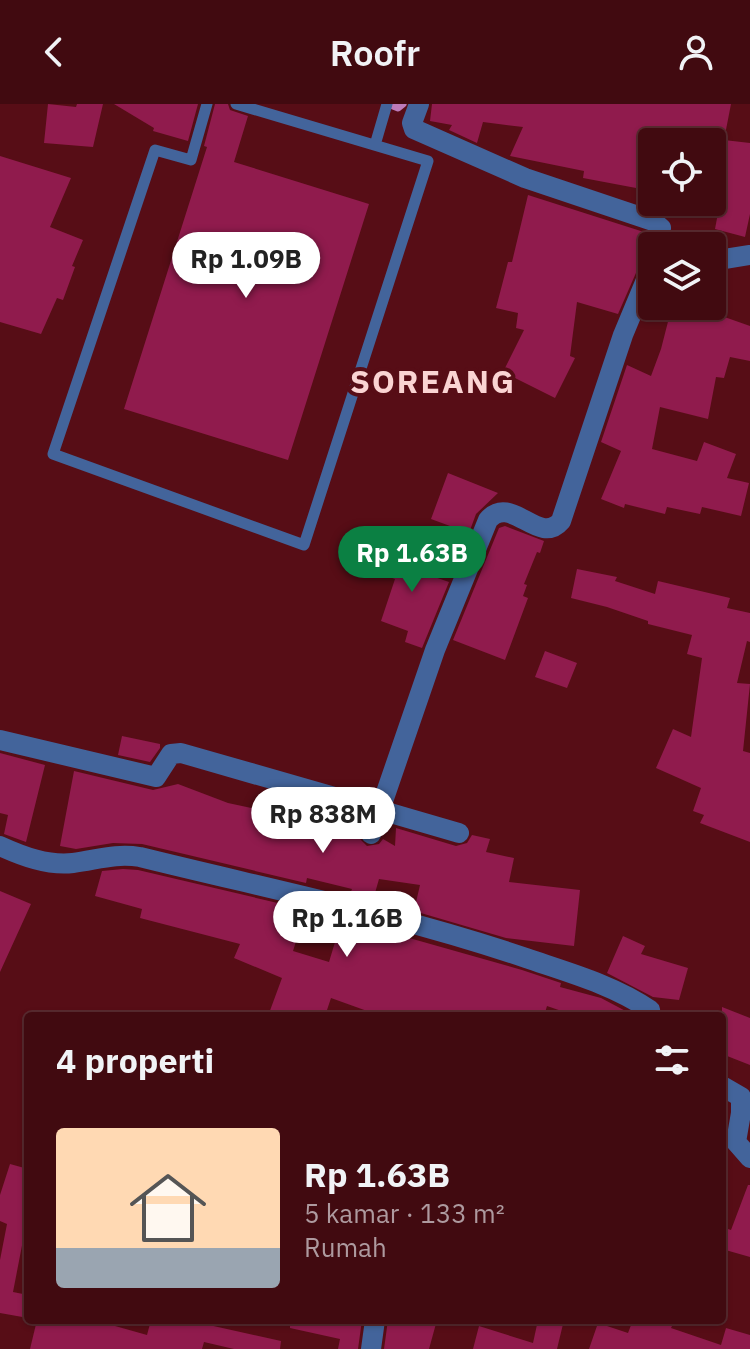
<!DOCTYPE html>
<html lang="id">
<head>
<meta charset="utf-8">
<style>
	:root { --surface:#410a10; --page:#481319; --text:#f1f3f6; --muted:#ae9a9f; --line:#5a2b30; --accent:#0b8043 }
	body { margin:0; font-family:"IBM Plex Sans",sans-serif; background:var(--page); color:var(--text); height:100vh; display:flex; flex-direction:column; font-size:30px; white-space:nowrap }
	* { box-sizing:border-box; margin:0 }
	p { font-size:26px; color:var(--muted) }
	.icon { flex:none; width:44px; height:44px; fill:none; stroke:currentColor; stroke-width:2; stroke-linecap:round; stroke-linejoin:round }
	.map { position:relative; flex:1; overflow:hidden }
	.details { position:absolute; left:24px; top:908px; width:702px; height:312px; display:flex; flex-direction:column; background:var(--surface); border-radius:8px; box-shadow:0 2px 6px #0004,0 0 0 2px var(--line) }
	.details>* { flex:none }
	.controls { position:absolute; left:638px; top:24px; display:grid; gap:16px }
	.controls a { display:grid; place-items:center; width:88px; height:88px; border-radius:8px; background:var(--surface); box-shadow:0 2px 6px #0004,0 0 0 2px var(--line); font-size:40px }
	.price { position:absolute; translate:-50% -68px; padding:0 18px; border-radius:28px; background:#fff; color:#222; font-size:26px; line-height:52px; filter:drop-shadow(0 2px 4px #0008) }
	.price::after { content:''; position:absolute; left:50%; top:48px; width:24px; height:18px; margin-left:-12px; background:inherit; clip-path:polygon(0 0,100% 0,50% 100%) }
	.price.selected { background:var(--accent); color:#fff }
	ul { padding:0; list-style:none }
	li { display:flex; align-items:center; gap:24px; height:200px; padding:0 32px }
	li+li { border-top:2px solid var(--line) }
	li span { display:grid; place-items:center; flex:none; width:224px; height:160px; border-radius:8px; color:#555 }
	li>.icon { margin-inline-start:auto }
	span .icon { width:96px; height:96px; fill:#fffc; stroke-width:1 }
	li b { font-size:34px }
	h2 { display:flex; justify-content:space-between; align-items:center; height:96px; padding:0 32px; font-size:34px }
	header { display:flex; justify-content:space-between; align-items:center; height:104px; padding:0 32px; background:var(--surface); font-size:36px; font-weight:600 }
	.map>svg:first-child { display:block }
</style>
</head>
<body>
<header><svg class="icon" aria-label="back" viewBox="0 0 24 24"><path d="M15 5l-7 7 7 7"/></svg>Roofr<svg class="icon" aria-label="person" viewBox="0 0 24 24"><circle cx="12" cy="8" r="4"/><path d="M4 21q1-7 8-7t8 7"/></svg></header>
<div class="map">
<svg width="750" height="1245" viewBox="0 0 750 1245">
	<rect width="100%" height="100%" fill="#570d16"/>
	<g fill="none" stroke-linecap="round" stroke-linejoin="round">
		<path stroke="#bd7bba" stroke-width="7" d="M393 2 398 4 403 0"/>
	</g>
	<path fill="#901b4d" d="M48 0 76 3 77 0H103L93 43 44 39Z
		M114 0H198L188 37 153 27 154 24Z
		M215 0H228L230 6 248 12 234 58 369 100 288 356 124 305 207 43 204 42Z
		M432 0H731L724 36 750 39V110L745 133 715 125 718 109 712 108V38H652V87L583 74 584 67 510 52 523 23 483 18 477 39 449 26 452 21 430 17Z
		M0 52 71 74 50 123 83 136 72 162 75 163 63 196 57 194 41 230 0 218Z
		M528 91 647 129 639 162 618 210 577 198 570 252 575 254 555 294 503 268 524 226 516 224 518 209 496 204 508 158H512Z
		M672 202H719L716 210 750 222V257L730 253 724 274 716 273 708 315 660 303 652 345 697 357 704 338 736 350 727 374 749 379 741 412 702 403 700 410 667 403 665 410 625 400 624 404 601 395 621 347 601 338 627 261 651 272 661 245Z
		M448 369 498 389 476 410 469 429 431 415Z
		M505 422 544 437 540 449 537 448 524 480 527 481 523 492 528 494 505 556 453 536 499 424Z
		M396 437 427 448 420 468 449 478 422 544 405 538 408 527 381 517 395 475 384 471Z
		M577 465 617 473 615 477 655 490 658 477 730 494 727 504 750 509V538L747 537 737 579 750 580 743 647 750 649V738L700 719 704 711 693 707 701 684 656 664 673 625 691 633 702 554 687 550 692 531 648 520V517L607 503 571 494Z
		M545 547 577 559 567 584 535 573Z
		M122 632 160 640V644L150 658 118 651Z
		M0 649 45 661 26 738 4 730 8 711 0 709Z
		M74 667 153 686 178 680 228 699 293 713 300 696 361 721 358 733 367 742 379 740 383 735 395 742 396 724 456 742 467 739 472 731 490 735 486 748 514 754 509 778 580 786 574 842 506 834 414 807 420 781 379 775 373 796 350 790 352 785 307 774 306 779 142 740 113 739 76 745 60 742Z
		M123 765 138 766 299 804 296 813 303 815 293 847 329 858 342 815 522 866 561 879 560 883 601 894 635 912H576L547 902 544 912H381L331 894 325 912H268L282 874 234 854 240 840 140 814 142 805 95 792 102 767Z
		M0 787 31 800 0 868Z
		M623 832 645 842 641 850 688 864 679 896 653 893 607 869Z
		M722 903 750 914V961L722 950Z
		M10 1060 28 1065V1127L25 1126 13 1188 28 1191V1214L0 1209V1156L7 1120 0 1117V1091Z
		M748 1081H750V1153L722 1145V1123L731 1126Z
		M37 1216H109L108 1220 147 1231 151 1216H210L209 1221 281 1237 280 1245H234L204 1238 202 1245H30Z
		M290 1216H362L358 1245H338L340 1235 290 1224Z
		M388 1216H437L429 1245H384Z
		M538 1216H564L557 1245H473L479 1222 533 1239Z
		M633 1216H656L672 1222 671 1224 721 1241 726 1224 750 1231V1245H589L598 1219 628 1229Z"/>
	<g fill="none" stroke-linecap="round" stroke-linejoin="round">
		<path stroke="#43649b" stroke-width="11" d="M207 0 191 56 155 46 53 350 304 441 428 57 236 0
			M375 41 387 0"/>
		<path stroke="#43649b" stroke-width="20" d="M419 0 412 19 414 25 525 74 653 117 661 124 657 142
			M712 157 750 151
			M0 636 156 673 171 650 181 649 380 706 435 546 488 416C511 389 539 443 561 417L623 231 648 171 652 168
			M371 730 380 706 459 729
			M0 742C22 752 48 762 73 759 97 756 115 749 140 753 269 785 400 811 526 854 567 868 614 881 650 906L651 912
			M722 982 741 993V1009L736 1038 750 1054
			M371 1245 375 1216"/>
	</g>
	<g text-anchor="middle" stroke-width="8" stroke-linejoin="round" paint-order="stroke">
		<g font-size="32" font-weight="bold" letter-spacing="2" fill="#fad4d3" stroke="#570d16">
			<text x="433" y="289">SOREANG</text>
		</g>
	</g>
</svg>
<div class="controls">
<a><svg class="icon" aria-label="locate" viewBox="0 0 24 24"><circle cx="12" cy="12" r="6"/><path d="M12 2v4M12 18v4M2 12h4M18 12h4"/></svg></a>
<a><svg class="icon" aria-label="layers" viewBox="0 0 24 24"><path d="M12 4l9 5-9 5-9-5zM3 14l9 5 9-5"/></svg></a>
</div>
<b class="price" style="left:246px;top:196px">Rp 1.09B</b>
<b class="price selected" style="left:412px;top:490px">Rp 1.63B</b>
<b class="price" style="left:323px;top:751px">Rp 838M</b>
<b class="price" style="left:347px;top:855px">Rp 1.16B</b>
<section class="details">
<h2>4 properti<svg class="icon" aria-label="filters" viewBox="0 0 24 24"><path d="M4 7h16M4 17h16"/><circle cx="9" cy="7" r="2"/><circle cx="15" cy="17" r="2"/></svg></h2>
<ul>
<li><span style="background:linear-gradient(#ffd9b3 75%,#9aa5b1 0)"><svg class="icon" aria-label="home" viewBox="0 0 24 24"><path d="M3 11l9-7 9 7M6 9v11h12V9"/></svg></span><div><b>Rp 1.63B</b><p>5 kamar · 133 m²</p><p>Rumah</p></div></li>
</ul>
</section>
</div>
</body>
</html>
